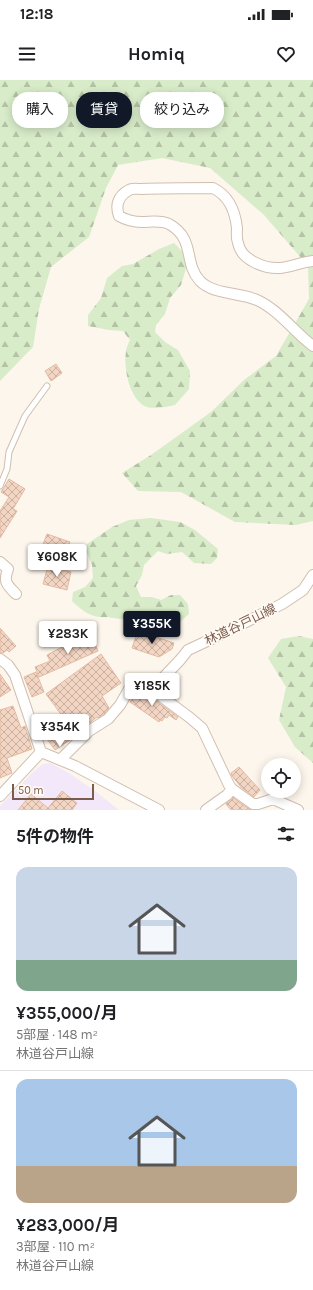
<!DOCTYPE html>
<html lang="ja">
<head>
<meta charset="utf-8">
<style>
	:root { --surface:#fff; --page:#f6f6f6; --text:#202124; --muted:#757577; --line:#e0e0e0; --accent:#111827 }
	body { margin:0; font-family:Karla,"Noto Sans JP",sans-serif; background:var(--page); color:var(--text); height:100vh; display:flex; flex-direction:column; font-size:15px; white-space:nowrap }
	* { box-sizing:border-box; margin:0 }
	p { font-size:13px; color:var(--muted) }
	.icon { flex:none; width:22px; height:22px; fill:none; stroke:currentColor; stroke-width:2; stroke-linecap:round; stroke-linejoin:round }
	.map { position:relative; height:730px; overflow:hidden }
	.drawer { display:flex; flex-direction:column; background:var(--surface); flex:1 }
	.drawer>* { flex:none }
	.hud { position:absolute; left:12px; top:12px; width:289px; height:36px; display:flex; gap:8px }
	.controls { position:absolute; left:261px; top:678px; display:grid; gap:8px }
	.controls a { display:grid; place-items:center; width:40px; height:40px; border-radius:50%; background:var(--surface); box-shadow:0 2px 10px #0003; font-size:20px }
	.scale { position:absolute; left:12px; bottom:10px; width:82px; box-sizing:border-box; padding-left:4px; border:2px solid #7a5c4d; border-top:0; font-size:11px; line-height:14px; white-space:nowrap; color:#7a5c4d; -webkit-text-stroke:3px #fffaf3; paint-order:stroke }
	.price { position:absolute; translate:-50% -34px; padding:0 9px; border-radius:4px; background:#fff; color:#222; font-size:13px; line-height:26px; filter:drop-shadow(0 1px 2px #0008) }
	.price::after { content:''; position:absolute; left:50%; top:24px; width:12px; height:9px; margin-left:-6px; background:inherit; clip-path:polygon(0 0,100% 0,50% 100%) }
	.price.on { background:var(--accent); color:#fff }
	ul { padding:0; list-style:none }
	li { display:grid; align-content:center; gap:8px; height:212px; padding:0 16px }
	li+li { border-top:1px solid var(--line) }
	li span { display:grid; place-items:center; height:124px; border-radius:12px; color:#555 }
	li>.icon { margin-inline-start:auto }
	span .icon { width:72px; height:72px; fill:#fffc; stroke-width:1 }
	li b { font-size:17px }
	h2 { display:flex; justify-content:space-between; align-items:center; height:48px; padding:0 16px; font-size:17px }
	.tag { padding:0 14px; border-radius:16px; background:var(--surface); box-shadow:0 2px 10px #0003; font-size:14px; line-height:36px }
	.tag.on { background:var(--accent); color:#fff }
	.status { display:flex; justify-content:space-between; align-items:center; height:28px; padding:0 20px; background:var(--surface); direction:ltr }
	.status svg { height:11px; fill:currentColor }
	header { display:flex; justify-content:space-between; align-items:center; height:52px; padding:0 16px; background:var(--surface); font-size:18px; font-weight:700 }
	.map>svg:first-child { display:block }
</style>
</head>
<body>
<div class="status"><b>12:18</b><svg viewBox="0 0 49 12"><path d="M0 12V9h3v3zM5 12V6h3v6zM10 12V3h3v9zM15 12V0h3v12zM26 1h20v11H26zM47 4h2v5h-2z"/></svg></div>
<header><svg class="icon" aria-label="menu" viewBox="0 0 24 24"><path d="M4 6h16M4 12h16M4 18h16"/></svg>Homiq<svg class="icon" aria-label="heart" viewBox="0 0 24 24"><path d="M12 20l-8-8c-3-5 5-10 8-4 3-6 11-1 8 4z"/></svg></header>
<div class="map">
<svg width="313" height="730" viewBox="0 0 313 730">
	<defs>
		<pattern id="forest-firs" width="22" height="20" patternUnits="userSpaceOnUse"><rect width="22" height="20" fill="#d8ecc9"/><path d="M5 1l3.5 6h-7zM16 11l3.5 6h-7z" fill="#b4c2a5"/></pattern>
		<pattern id="building-cross-hatch" width="8" height="8" patternUnits="userSpaceOnUse"><rect width="8" height="8" fill="#f3d5c3"/><path d="M0 0l8 8M0 8l8-8" fill="none" stroke="#cab0a1"/></pattern>
	</defs>
	<rect width="100%" height="100%" fill="#fdf6ec"/>
	<path fill="#f3e8fa" d="M50 683 69 693 95 711 119 730H0V726L34 691 43 684Z"/>
	<path fill="url(#forest-firs)" d="M0 0H313V441L296 445 235 442 181 412 138 411 122 393 151 375 211 332 244 300 276 276 309 219 308 186 264 135 210 88 162 78 118 85 106 108 89 157 51 187 39 229 33 267 0 301Z
		M174 163 184 173 187 185 181 205 170 218 165 234 156 245 155 252 165 262 178 270 190 291 189 309 175 325C167 327 155 329 147 327 130 321 123 288 126 272 126 268 128 264 130 260L123 251 109 250 88 246V235L101 218 107 198 122 186 133 184 159 169Z
		M151 438 180 442 195 450 218 469 217 478 211 484 194 483 182 472 167 474 158 471 144 485 142 495 136 506 141 517H152L161 520 171 515H180L188 524 189 534 181 541 167 546 107 537C93 539 82 531 72 521L73 512 85 507 93 498 92 485 86 471 87 464 112 447 129 440Z
		M299 556 313 559V683L295 667 279 640 286 607 268 578 281 559Z"/>
	<path fill="url(#building-cross-hatch)" stroke="#e6bba3" d="M56 284 62 293 51 301 45 291Z
		M9 399 25 409 13 429 17 431 0 458V431L9 417 1 412Z
		M47 454 70 462 65 475 42 467Z
		M48 486 71 492 67 510 43 504Z
		M0 548 16 566 9 572 7 570 3 573H0Z
		M138 551 174 563 172 569 159 577 132 568Z
		M91 554 98 571 39 597 35 587 50 581 47 575 66 565V564Z
		M101 574 121 603 102 616 109 628 104 634 98 638 97 637 69 659 70 660 55 670 47 659 67 644 62 638 63 637 46 614Z
		M36 592 44 612 32 617 24 597Z
		M0 594 11 610 0 617Z
		M144 612 178 637 176 640 169 635 167 638 165 637 162 641 160 640 159 642 130 622 137 613 141 616Z
		M13 626 21 648 25 646 32 669 7 678 12 693 0 698V630Z
		M239 687 260 710 254 717 241 707 232 696 231 693Z
		M62 711 77 723 72 730H18L31 714 48 728Z
		M233 718 249 729 251 730H231L226 724Z"/>
	<g fill="none" stroke-linecap="round" stroke-linejoin="round">
		<g stroke="#d1beb0" stroke-width="7">
			<path id="service" d="M0 406 7 389 9 372 25 336 47 306"/>
		</g>
		<g stroke="#d1beb0" stroke-width="12">
			<path id="minor" d="M313 181C302 182 291 187 280 188 265 189 241 180 238 163 236 158 237 153 237 148 235 130 229 116 213 108 189 108 165 108 141 109 137 109 132 108 129 110 118 116 115 125 119 136 126 140 134 142 142 142 151 142 161 140 169 144 196 159 183 183 200 201 214 215 239 212 257 220 279 230 294 252 313 266
				M0 482 8 489C3 502 7 505 16 514
				M0 579 8 585 15 595 41 672 75 686 159 730
				M139 600 189 637 202 648 229 705 232 709 227 715 206 730
				M60 680 89 651 108 639 120 625 132 604 136 601 162 599 180 580 188 570 218 556 282 524 303 510 313 495
				M232 709 253 724H258L273 719 298 730
				M0 716 41 672"/>
		</g>
		<use href="#service" stroke="#fff" stroke-width="5"/>
		<use href="#minor" stroke="#fff" stroke-width="10"/>
	</g>
	<g text-anchor="middle" stroke-width="3.5" stroke-linejoin="round" paint-order="stroke">
		<g font-size="13" fill="#7a5c4d" stroke="#fffaf3">
			<text transform="translate(240 544) rotate(-26)" y="5">林道谷戸山線</text>
		</g>
	</g>
</svg>
<div class="controls">
<a><svg class="icon" aria-label="locate" viewBox="0 0 24 24"><circle cx="12" cy="12" r="6"/><path d="M12 2v4M12 18v4M2 12h4M18 12h4"/></svg></a>
</div>
<div class="scale">50 m</div>
<b class="price" style="left:57px;top:498px">¥608K</b>
<b class="price on" style="left:152px;top:565px">¥355K</b>
<b class="price" style="left:68px;top:575px">¥283K</b>
<b class="price" style="left:152px;top:627px">¥185K</b>
<b class="price" style="left:60px;top:668px">¥354K</b>
<div class="hud">
<a class="tag">購入</a>
<a class="tag on">賃貸</a>
<a class="tag">絞り込み</a>
</div>
</div>
<section class="drawer">
<h2>5件の物件<svg class="icon" aria-label="filters" viewBox="0 0 24 24"><path d="M4 7h16M4 17h16"/><circle cx="9" cy="7" r="2"/><circle cx="15" cy="17" r="2"/></svg></h2>
<ul>
<li><span style="background:linear-gradient(#c9d6e8 75%,#7fa58c 0)"><svg class="icon" aria-label="home" viewBox="0 0 24 24"><path d="M3 11l9-7 9 7M6 9v11h12V9"/></svg></span><div><b>¥355,000/月</b><p>5部屋 · 148 m²</p><p>林道谷戸山線</p></div></li>
<li><span style="background:linear-gradient(#a9c7e8 70%,#b9a48a 0)"><svg class="icon" aria-label="home" viewBox="0 0 24 24"><path d="M3 11l9-7 9 7M6 9v11h12V9"/></svg></span><div><b>¥283,000/月</b><p>3部屋 · 110 m²</p><p>林道谷戸山線</p></div></li>
</ul>
</section>
</body>
</html>
